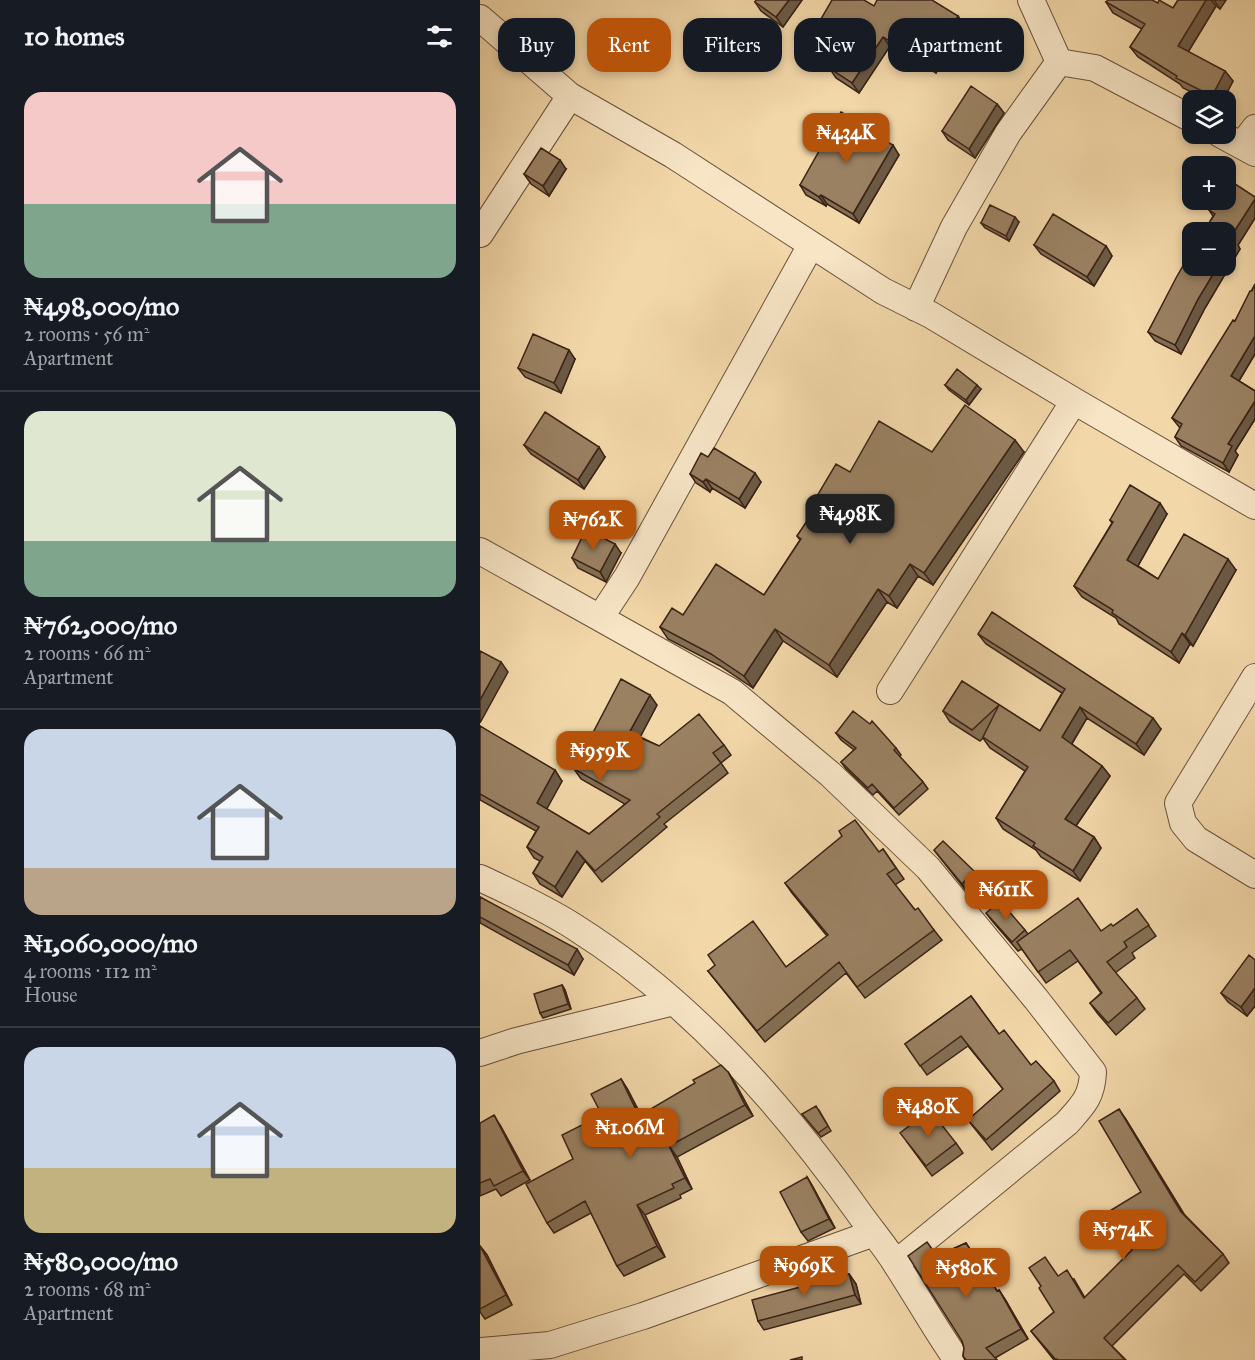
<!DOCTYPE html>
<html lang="en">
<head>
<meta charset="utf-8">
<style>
	:root { --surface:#171b24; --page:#20242c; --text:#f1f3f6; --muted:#9ea1a6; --line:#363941; --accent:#b45309 }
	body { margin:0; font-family:"IM FELL Great Primer",serif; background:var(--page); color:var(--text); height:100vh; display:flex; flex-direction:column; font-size:22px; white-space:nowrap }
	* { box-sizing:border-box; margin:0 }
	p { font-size:20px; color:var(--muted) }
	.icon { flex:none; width:33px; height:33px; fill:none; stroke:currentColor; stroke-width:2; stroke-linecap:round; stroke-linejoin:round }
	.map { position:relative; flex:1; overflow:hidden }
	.sheet { display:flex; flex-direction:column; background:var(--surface); width:480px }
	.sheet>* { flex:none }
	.top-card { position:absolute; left:18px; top:18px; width:570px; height:54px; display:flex; gap:12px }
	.fabs { position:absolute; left:702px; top:90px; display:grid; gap:12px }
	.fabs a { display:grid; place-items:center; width:54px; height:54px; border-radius:12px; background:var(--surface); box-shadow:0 3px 9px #0003; font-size:30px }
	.price { position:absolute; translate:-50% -51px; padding:0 14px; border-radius:12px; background:var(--accent); color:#fff; font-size:20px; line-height:39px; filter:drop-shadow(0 2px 3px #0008) }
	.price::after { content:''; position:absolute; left:50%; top:36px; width:18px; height:14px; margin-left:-9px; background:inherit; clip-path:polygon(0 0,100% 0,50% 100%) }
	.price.active { background:#222; color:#fff }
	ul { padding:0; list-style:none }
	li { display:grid; align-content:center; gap:12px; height:318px; padding:0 24px }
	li+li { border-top:2px solid var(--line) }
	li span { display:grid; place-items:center; height:186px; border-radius:18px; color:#555 }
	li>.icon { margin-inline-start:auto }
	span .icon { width:108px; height:108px; fill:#fffc; stroke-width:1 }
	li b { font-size:26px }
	h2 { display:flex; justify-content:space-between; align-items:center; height:72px; padding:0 24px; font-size:26px }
	.tag { padding:0 21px; border-radius:18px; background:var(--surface); box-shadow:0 3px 9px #0003; font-size:21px; line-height:54px }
	.tag.active { background:var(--accent); color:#fff }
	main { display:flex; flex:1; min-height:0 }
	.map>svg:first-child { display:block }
</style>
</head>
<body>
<main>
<section class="sheet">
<h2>10 homes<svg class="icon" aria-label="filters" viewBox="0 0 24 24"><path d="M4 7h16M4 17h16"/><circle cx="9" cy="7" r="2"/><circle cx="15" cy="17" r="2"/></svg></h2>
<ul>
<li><span style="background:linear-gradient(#f6c9c9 60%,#7fa58c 0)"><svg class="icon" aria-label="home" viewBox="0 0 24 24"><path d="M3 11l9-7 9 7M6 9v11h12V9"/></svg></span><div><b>₦498,000/mo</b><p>2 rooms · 56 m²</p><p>Apartment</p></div></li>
<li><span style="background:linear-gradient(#dfe7d0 70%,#7fa58c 0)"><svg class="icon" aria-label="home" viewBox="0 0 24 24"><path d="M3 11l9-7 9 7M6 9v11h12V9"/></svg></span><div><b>₦762,000/mo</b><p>2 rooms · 66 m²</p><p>Apartment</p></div></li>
<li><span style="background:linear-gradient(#c9d6e8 75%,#b9a48a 0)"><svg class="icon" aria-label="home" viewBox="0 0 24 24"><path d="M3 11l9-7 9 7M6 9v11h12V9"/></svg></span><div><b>₦1,060,000/mo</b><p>4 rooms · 112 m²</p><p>House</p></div></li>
<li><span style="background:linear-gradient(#c9d6e8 65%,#c2b280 0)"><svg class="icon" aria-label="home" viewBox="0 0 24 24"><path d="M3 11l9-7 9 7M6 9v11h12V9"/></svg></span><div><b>₦580,000/mo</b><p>2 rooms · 68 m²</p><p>Apartment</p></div></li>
</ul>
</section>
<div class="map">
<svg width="775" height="1360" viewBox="0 0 775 1360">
	<rect width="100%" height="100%" fill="#f2d7a8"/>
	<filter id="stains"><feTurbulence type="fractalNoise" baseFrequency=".00333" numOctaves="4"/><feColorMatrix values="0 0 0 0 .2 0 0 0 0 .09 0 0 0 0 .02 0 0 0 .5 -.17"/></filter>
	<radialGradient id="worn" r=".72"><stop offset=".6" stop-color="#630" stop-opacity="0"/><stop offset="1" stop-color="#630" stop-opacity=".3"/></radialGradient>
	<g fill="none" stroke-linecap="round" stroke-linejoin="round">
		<g stroke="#69503b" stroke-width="28">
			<path id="minor" d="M551 0 579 62
				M0 18 90 96 193 155 403 291 451 315 594 401 775 506
				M740 134 775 153
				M762 145 775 128
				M0 234 90 96
				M331 245 147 577 120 618 252 692 350 774 448 868 556 999 613 1072C612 1097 603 1105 587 1123L416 1263
				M436 308 474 227 528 133 579 62 615 68 712 119
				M0 551 120 618
				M775 677 698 803 703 823 716 839 775 875
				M410 691 594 401
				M0 878C30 892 65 908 93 926 209 999 300 1102 379 1213 391 1230 405 1246 416 1264 437 1296 455 1329 477 1360
				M0 1053 36 1041 194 1002
				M0 1351 70 1345 163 1316 394 1233"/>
		</g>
		<use href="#minor" stroke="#f7e5c6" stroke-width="26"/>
	</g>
	<path fill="#846f54" stroke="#3b2317" stroke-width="1.5" d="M322 0 303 27 281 11 275 2Z
		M698 0H746L740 9 736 6 708 52 745 71 753 81 743 100H728L703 88 700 84 658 57 650 47 662 29 633 13 626 2 678 3 693 8Z
		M394 6 478 16 484 25 456 73 410 46 379 93 356 78 350 69 330 57 324 48Z
		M517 104 524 113 495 158 468 140 462 131Z
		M386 130 419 155 379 223 347 204 346 206 326 195 320 185Z
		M86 169 69 196 51 184 44 174Z
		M775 197V218L758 245 760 249 725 308 701 354 675 341 668 332 733 216 729 210Z
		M539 222 529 241 505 228 501 223Z
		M554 245 626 246 632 256 614 286 561 254Z
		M775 284V354L759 381 775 391V419L755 451 758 455 749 472 701 446 695 437 700 428 692 418 755 321Z
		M95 359 81 393 45 377 38 368Z
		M465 385 501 389 489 405 469 390Z
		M44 445 125 457 104 489 51 454Z
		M452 452H544L453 585 438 576 417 608 407 602 357 677 303 641 273 688 240 666 188 639 180 627 203 615 284 595 320 540 317 536 334 511 331 506 370 472Z
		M228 457 281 482 265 508 232 488 230 492 216 483 210 474Z
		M687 514 658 566 678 579 756 570 713 646 710 644 699 663 639 624 636 618 602 597 594 586 632 523 630 520Z
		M141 553 126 582 98 568 92 558Z
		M498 634 681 729 664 755 607 718 592 744 622 766 630 776 596 826 614 837 621 848 600 881 561 857 556 850 523 829 516 818 545 771 510 748 503 738 500 741 470 722 463 711 482 681 560 731 582 693 506 644Z
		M177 705 160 737 179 746 244 745 251 755 241 763 248 773 184 824 187 827 122 882 105 861 82 897 60 884 53 873 60 861 54 858 47 847 56 831 0 800V726L82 781 66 809 109 834 145 804 101 779 94 769Z
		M356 733 416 748 421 755 419 756 443 782 448 789 419 815 397 791 393 795 366 769 361 762 374 750 361 740Z
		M403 849 424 879 415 885 435 910 454 930 462 940 385 998 366 973 285 1042 236 981 228 971 306 967 347 936 312 893 305 883 399 852Z
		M454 850 501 880 488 893Z
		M0 897 103 959 94 975 0 923Z
		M657 909 676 936 652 953 655 958 635 973 657 998 665 1009 636 1035 618 1014 610 1003 621 993 598 961 566 983 542 949 538 951 513 922 506 913 545 930 548 934 621 931 633 926Z
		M775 960V1006L767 1016 748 1002 741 993Z
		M82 985 85 990 91 1009 63 1018 60 1013Z
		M491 996 519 1034 551 1065 574 1081 580 1091 512 1150 495 1129 488 1120 523 1089 488 1046 447 1075 425 1044Z
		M248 1072 255 1083 273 1116 197 1157 212 1189 200 1195 201 1198 165 1215 185 1257 144 1276 137 1266 111 1213 74 1233 67 1223 93 1159 122 1115 141 1079 148 1090 161 1115Z
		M339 1110 351 1131 341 1137 322 1114Z
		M645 1118 704 1214 743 1254 749 1263 721 1291 704 1274 632 1346 646 1360H574L551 1331 574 1312 561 1286 578 1276 594 1279 605 1298 652 1250 661 1192Z
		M0 1123 20 1125 50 1180 21 1196 16 1189 0 1196Z
		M427 1142 476 1143 483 1153 452 1176Z
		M327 1177 333 1187 355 1228 328 1241 321 1232Z
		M486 1243 517 1291 519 1290 526 1301 548 1339 515 1358 517 1360H485L483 1356 484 1348 457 1256Z
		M0 1246 7 1255 32 1305 5 1319 0 1312Z
		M369 1274 376 1284 381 1304 284 1330 278 1321Z"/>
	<path fill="#6c5a45" stroke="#3b2317" stroke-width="1.5" d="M309 0H322L303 27 296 17Z
		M726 0H731L736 6 705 57 698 46Z
		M734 0H746L740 9Z
		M478 16 484 25 456 73 449 64Z
		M403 37 410 46 379 93 372 83Z
		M745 71 753 81 743 100H735L732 96Z
		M517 104 524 113 495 158 489 149Z
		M413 145 419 155 379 223 373 214Z
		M80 160 86 169 69 196 63 186Z
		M341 195 347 204 346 206 339 197Z
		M775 199V218L758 245 760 249 725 308 701 354 695 345 718 299 738 266H746V254L750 238Z
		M535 217 539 222 529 241 526 236Z
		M626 246 632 256 614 286 607 277Z
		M775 336V354L757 384 751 376Z
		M89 350 95 359 81 393 74 383Z
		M497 385 501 389 489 405 486 400Z
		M775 401V419L755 451 758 455 749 472 743 463 748 444Z
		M535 440 544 452 453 585 444 573Z
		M119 447 125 457 104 489 98 480Z
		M275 473 281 482 265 508 259 499Z
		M226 479 232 488 230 492 223 482Z
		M680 503 687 514 655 571 647 560Z
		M135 544 141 553 126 582 120 572Z
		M748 559 756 570 713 646 705 635Z
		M430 564 438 576 417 608 409 596Z
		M398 589 407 602 357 677 349 665Z
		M295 629 303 641 273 688 264 676Z
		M702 633 710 644 699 663 691 652Z
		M21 662 28 672 0 723V700Z
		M170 695 177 705 157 743 149 733Z
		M600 707 607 718 589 748 582 737Z
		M673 718 681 729 664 755 656 744Z
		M622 766 630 776 593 830 585 819Z
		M75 770 82 781 64 814 57 803Z
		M614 837 621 848 600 881 593 871Z
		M97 851 105 861 82 897 75 887Z
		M494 871 501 880 488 893 482 884Z
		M97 949 103 959 94 975 88 965Z
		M82 985 85 990 91 1009 88 1004Z
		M775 988V1006L767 1016 761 1007Z
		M248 1072 255 1083 273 1116 265 1105Z
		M141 1079 148 1090 166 1126 159 1116Z
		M639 1109 645 1118 708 1221 701 1212Z
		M14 1115 20 1125 50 1180 43 1171Z
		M189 1146 197 1157 212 1189 205 1178Z
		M327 1177 333 1187 355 1228 349 1219Z
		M157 1205 165 1215 185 1257 177 1246Z
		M0 1246 7 1255 32 1305 26 1295Z
		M369 1274 376 1284 381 1304 375 1295Z
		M519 1290 526 1301 548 1339 541 1329Z"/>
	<path fill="#9a8162" stroke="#3b2317" stroke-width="1.5" d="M276 0H309L296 17 275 2Z
		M352 0H384L394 6 397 0H452L478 16 449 64 403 37 372 83 349 68 352 65 324 48Z
		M628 0H672L678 3 679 0 693 8 698 0H726L698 46 745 71 732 96 696 78 697 76 650 47 665 24 626 2Z
		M491 86 517 104 489 149 462 131Z
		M361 112 381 124 380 127 413 145 373 214 341 195 339 197 320 185Z
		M61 148 80 160 63 186 44 174Z
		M749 180 775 197V199L750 238 754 240 746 254V232H723L735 214 729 210 736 200H746V185Z
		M510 205 535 217 526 236 501 223Z
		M573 214 626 246 607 277 554 245Z
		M712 250V266H738L718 299 695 345 668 332 696 278Z
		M775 284V336L751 376 775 391V401L748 444 752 446 743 463 695 437 702 424 692 418 753 320 755 321 770 291H772Z
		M53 334 89 350 74 383 38 368Z
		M477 369 497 385 486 400 465 385Z
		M485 405 535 440 444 573 430 564 409 596 398 589 349 665 295 629 264 676 231 654 180 627 192 608 203 615 236 564 284 595 321 539 317 536 335 509 331 506 356 464 370 472 399 421 452 452Z
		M65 412 119 447 98 480 44 445Z
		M234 448 275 473 259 499 226 479 223 482 210 474 221 453 228 457Z
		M650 485 680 503 647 560 678 579 704 534 748 559 705 635 702 633 691 652 632 613 633 610 594 586 633 522 630 520Z
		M106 529 135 544 120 572 92 558Z
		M512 612 673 718 656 744 600 707 582 737 622 766 585 819 614 837 593 871 553 846 555 843 516 818 548 767 503 737 519 705 492 730 463 711 482 681 560 731 585 689 498 634Z
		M0 651 21 662 0 700Z
		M141 679 170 695 149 733 179 746 219 714 244 745 233 753 241 763 177 814 180 817 115 871 97 851 75 887 53 873 63 857 47 847 59 827 0 794V726L75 770 57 803 109 834 150 800 94 769Z
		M373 711 390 724 392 721 416 748 414 750 443 782 414 808 392 784 388 788 361 762 376 748 356 733Z
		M375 820 399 852 403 849 416 868 407 874 435 910 438 908 454 930 377 987 359 962 277 1031 228 971 235 965 228 955 273 921 306 967 348 935 305 883 362 836 359 831Z
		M463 841 494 871 482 884 454 850Z
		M0 897 97 949 88 965 0 917Z
		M598 898 621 931 631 924 633 926 657 909 669 925 644 942 647 947 627 962 657 998 628 1023 610 1003 622 993 590 950 558 972 537 942Z
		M520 901 545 930 532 942 506 913Z
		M769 955 775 960V988L761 1007 741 993Z
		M82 985 88 1004 60 1013 54 994Z
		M491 996 519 1034 524 1030 551 1065 556 1061 574 1081 506 1140 488 1120 523 1089 481 1036 440 1066 425 1044Z
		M241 1065 248 1072 265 1105 189 1146 205 1178 192 1184 194 1188 157 1205 177 1246 137 1266 105 1201 67 1223 46 1184 93 1159 82 1135 122 1115 111 1094 141 1079 159 1116 215 1083 213 1080Z
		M336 1106 348 1126 338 1133 322 1114Z
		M639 1109 701 1212 743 1254 715 1282 698 1265 624 1338 645 1360H578L577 1359 576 1360 551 1331 574 1312 559 1288 561 1286 549 1268 565 1257 578 1276 587 1270 604 1298 652 1250 628 1212 661 1192 619 1121Z
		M450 1110 476 1143 446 1166 420 1133Z
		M14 1115 43 1171 14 1186 10 1179 0 1183V1123Z
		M327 1177 349 1219 321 1232 300 1192Z
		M447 1242 457 1256 486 1243 517 1291 519 1290 541 1329 506 1348 517 1360H486L483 1356 484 1348 482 1341 428 1256Z
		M0 1246 26 1295 0 1309Z
		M369 1274 375 1295 278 1321 272 1300Z
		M322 1357V1360H310Z"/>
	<rect width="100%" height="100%" filter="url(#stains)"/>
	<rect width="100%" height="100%" fill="url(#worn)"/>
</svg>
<div class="fabs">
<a><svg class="icon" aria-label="layers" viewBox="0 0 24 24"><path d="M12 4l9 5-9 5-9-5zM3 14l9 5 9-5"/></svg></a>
<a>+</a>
<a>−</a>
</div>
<b class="price" style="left:366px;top:164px">₦434K</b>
<b class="price active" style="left:370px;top:545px">₦498K</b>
<b class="price" style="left:113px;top:551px">₦762K</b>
<b class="price" style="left:120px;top:782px">₦959K</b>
<b class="price" style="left:526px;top:921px">₦611K</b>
<b class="price" style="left:448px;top:1138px">₦480K</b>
<b class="price" style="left:150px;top:1159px">₦1.06M</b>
<b class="price" style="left:643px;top:1261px">₦574K</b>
<b class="price" style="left:324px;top:1297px">₦969K</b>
<b class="price" style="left:486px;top:1299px">₦580K</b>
<div class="top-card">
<a class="tag">Buy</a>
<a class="tag active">Rent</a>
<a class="tag">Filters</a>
<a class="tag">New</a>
<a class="tag">Apartment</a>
</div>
</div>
</main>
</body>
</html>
